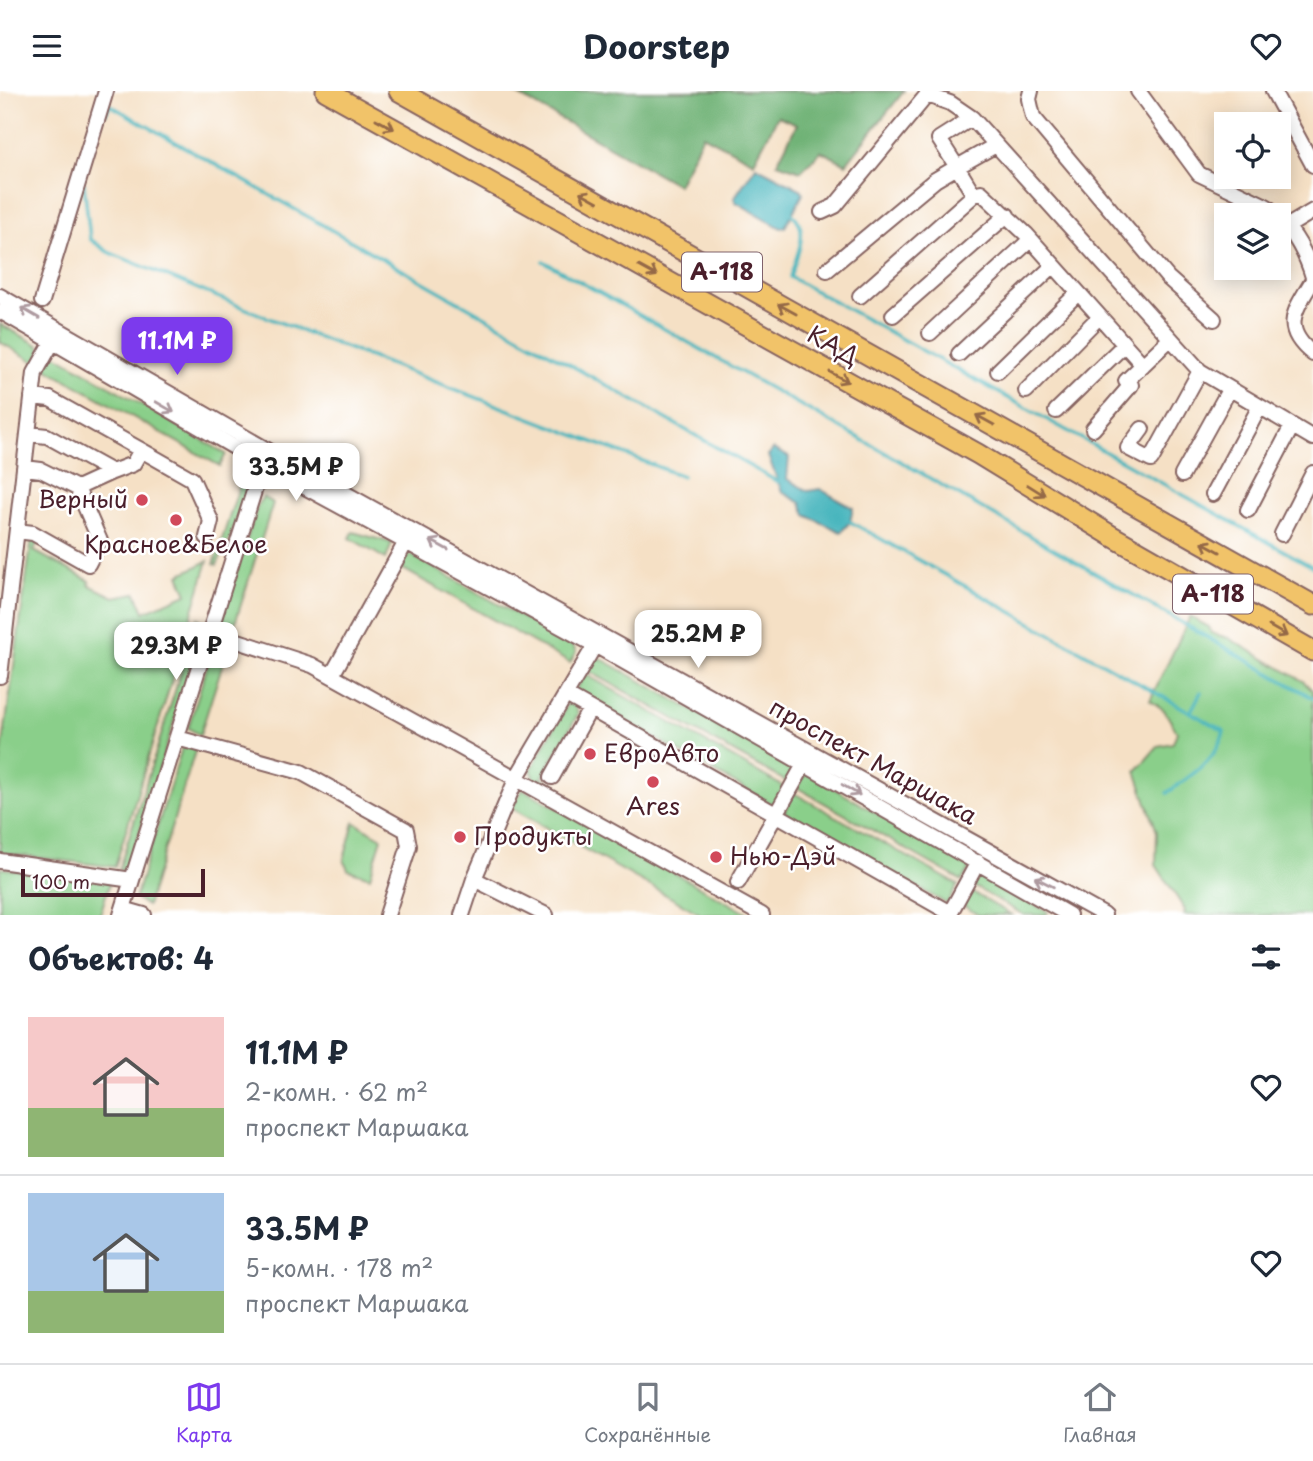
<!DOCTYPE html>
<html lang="ru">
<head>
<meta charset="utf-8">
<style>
	:root { --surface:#fff; --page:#f6f6f7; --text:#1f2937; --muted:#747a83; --line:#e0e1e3; --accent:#7c3aed }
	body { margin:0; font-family:"Playpen Sans",sans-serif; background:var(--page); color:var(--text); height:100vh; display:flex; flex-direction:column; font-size:26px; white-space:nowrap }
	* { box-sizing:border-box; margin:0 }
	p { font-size:23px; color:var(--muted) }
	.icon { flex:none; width:38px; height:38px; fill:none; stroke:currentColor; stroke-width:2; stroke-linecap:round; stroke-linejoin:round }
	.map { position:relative; height:824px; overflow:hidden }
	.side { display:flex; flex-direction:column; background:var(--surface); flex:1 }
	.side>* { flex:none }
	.buttons { position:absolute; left:1214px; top:21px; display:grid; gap:14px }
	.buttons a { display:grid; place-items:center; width:77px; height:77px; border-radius:0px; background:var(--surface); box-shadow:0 4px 18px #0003; font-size:35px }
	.scale { position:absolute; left:21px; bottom:18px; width:184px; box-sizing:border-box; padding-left:7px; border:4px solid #4a1f2b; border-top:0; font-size:19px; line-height:24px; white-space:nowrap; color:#4a1f2b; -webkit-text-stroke:5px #fff; paint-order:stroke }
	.price { position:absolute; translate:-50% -60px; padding:0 16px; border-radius:14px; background:#fff; color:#222; font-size:23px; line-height:46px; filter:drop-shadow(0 2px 4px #0008) }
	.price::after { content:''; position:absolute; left:50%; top:42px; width:21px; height:16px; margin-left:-10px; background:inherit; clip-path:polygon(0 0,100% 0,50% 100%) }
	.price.active { background:var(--accent); color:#fff }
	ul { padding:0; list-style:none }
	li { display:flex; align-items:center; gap:21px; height:175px; padding:0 28px }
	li+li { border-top:2px solid var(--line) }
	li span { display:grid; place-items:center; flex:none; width:196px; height:140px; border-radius:0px; color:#555 }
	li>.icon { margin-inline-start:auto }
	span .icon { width:84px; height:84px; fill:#fffc; stroke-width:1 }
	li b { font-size:30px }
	h2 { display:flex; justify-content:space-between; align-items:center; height:84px; padding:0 28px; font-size:30px }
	header { display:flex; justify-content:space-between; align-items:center; height:91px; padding:0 28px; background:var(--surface); font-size:32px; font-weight:700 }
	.tabs { display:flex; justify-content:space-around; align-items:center; height:98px; border-top:2px solid var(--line); background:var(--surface); font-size:19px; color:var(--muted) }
	.tabs a { display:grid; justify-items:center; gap:4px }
	.tabs .active { color:var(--accent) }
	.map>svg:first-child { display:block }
</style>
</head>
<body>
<header><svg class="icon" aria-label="menu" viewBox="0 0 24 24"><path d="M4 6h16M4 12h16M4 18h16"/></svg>Doorstep<svg class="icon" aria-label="heart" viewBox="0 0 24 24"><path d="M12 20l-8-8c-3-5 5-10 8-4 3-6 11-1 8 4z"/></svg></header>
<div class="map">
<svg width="1313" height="824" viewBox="0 0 1313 824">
	<rect width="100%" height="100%" fill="#fff"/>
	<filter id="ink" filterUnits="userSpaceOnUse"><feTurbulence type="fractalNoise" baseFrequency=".0143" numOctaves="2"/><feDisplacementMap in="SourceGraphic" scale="14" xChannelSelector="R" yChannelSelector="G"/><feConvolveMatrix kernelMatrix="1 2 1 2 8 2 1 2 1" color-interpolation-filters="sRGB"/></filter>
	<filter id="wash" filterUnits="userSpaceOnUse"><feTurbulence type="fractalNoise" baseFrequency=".00686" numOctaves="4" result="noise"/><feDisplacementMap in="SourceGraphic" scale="28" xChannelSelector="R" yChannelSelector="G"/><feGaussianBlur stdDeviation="1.57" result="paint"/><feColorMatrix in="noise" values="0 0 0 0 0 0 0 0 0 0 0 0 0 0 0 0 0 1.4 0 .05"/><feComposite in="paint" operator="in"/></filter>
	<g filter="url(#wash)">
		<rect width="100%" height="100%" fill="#f5e0c5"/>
		<path fill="#8acf8a" stroke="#6a775a" stroke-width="2" d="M0 233 40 255 41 260 35 271 0 251Z
			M55 263 226 363 220 375 44 276Z
			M240 393 247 397 231 444 217 474 214 473Z
			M263 406 273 412 232 542 220 535 258 413Z
			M353 441 392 452 386 468 350 447Z
			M32 447 38 451 34 460 90 490 89 494 114 506 136 502 144 521 187 503 179 484 208 470 115 776 0 762V673Z
			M404 464H411L573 555 576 561 570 572 398 475Z
			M1190 526 1209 536 1211 542 1228 547 1303 590 1313 600V824H1184L1185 819 1156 774 1157 741 1136 680 1158 655 1173 652 1177 641 1164 619 1150 609Z
			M198 527 200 528 195 564 128 778 121 780 119 778Z
			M220 550 229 553 200 644 188 637 214 553Z
			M600 567 795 677 787 691 587 579 593 568Z
			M585 583 784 696 773 714 574 601Z
			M568 612 576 616 578 623 542 687 559 697 556 701 536 690 531 679Z
			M188 654 196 657 147 815 135 807 182 657Z
			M806 681 970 777 962 790 798 697Z
			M523 698 750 824H702L511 717Z
			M794 702 958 794 947 813 784 721Z
			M354 731 382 747 370 786 348 779 344 768Z
			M0 777 110 791 100 824H0Z
			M978 782 1048 821 1046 824H1024L971 794Z
			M968 799 1012 824H979L960 813Z"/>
		<path fill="#6fb276" stroke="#5c6850" stroke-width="2" d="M511 0H904L846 73 821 60 801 80 777 72 797 33 778 25 754 71 703 44 678 94Z"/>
		<path fill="#46b5bd" stroke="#486a74" stroke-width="2" d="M756 75 802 99 803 103 785 136 781 137 736 111 734 107Z
			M773 358 789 366 787 388 808 400 820 398 853 417 850 431 841 441 806 424 801 412 782 401 768 365Z"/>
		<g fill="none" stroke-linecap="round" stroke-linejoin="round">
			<path stroke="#46b5bd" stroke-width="3.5" d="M106 22 110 14 778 391
				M84 93 90 148 108 161 271 228 682 385
				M792 123C811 137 796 167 790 186L1313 476
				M543 170 891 365 1313 607
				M847 429 1224 640C1217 670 1191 684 1167 702
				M1191 620 1201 601"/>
		</g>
	</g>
	<g filter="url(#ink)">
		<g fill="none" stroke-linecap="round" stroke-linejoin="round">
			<g stroke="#866361" stroke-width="18">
				<path id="minor" d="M1031 0 1029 8 1033 26 1168 187 1214 228
					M1138 0 1199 83 1266 115 1276 124
					M1273 0 1313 74
					M972 27 939 48 957 76 996 54
					M822 121 835 115 927 4 950 12 972 27 1200 280 1313 347
					M1279 127C1295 142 1307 165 1313 186
					M1288 135 1313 120
					M827 179 935 89 957 76 974 104 981 101 1026 143 1143 274
					M1313 189C1295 219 1280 237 1313 263
					M0 205 276 364 1104 824
					M860 205 974 104
					M42 210 106 0
					M0 220 270 377 595 554 1069 824
					M893 224 1007 124
					M930 242 1030 149
					M959 263 1053 175
					M998 280 1078 202
					M1026 300 1099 226
					M32 306 50 308 141 359
					M1056 320 1124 254
					M1093 338 1131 294 1126 290 1170 248
					M1142 338 1128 357 1151 369 1200 280
					M29 343 47 345 112 381 77 397
					M112 381 133 373 141 359 192 388 211 430 207 446
					M1182 384 1229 299
					M1213 403 1259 317
					M1248 419 1291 337
					M17 440 33 442 88 473 100 450 77 397 41 379 25 377
					M1282 443 1313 382
					M210 541 312 574 762 824
					M332 584 406 451
					M0 585 35 282 57 243
					M566 604 950 822
					M177 647 301 681 406 739 409 755 387 824
					M552 686 590 618
					M0 770 132 789
					M738 791 805 672
					M123 818 144 824
					M121 824 255 397 273 371
					M462 824 474 788
					M546 824 474 788 517 686 595 554
					M949 824 978 771"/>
			</g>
			<g stroke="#866361" stroke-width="23">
				<path id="highway" d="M326 0 978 363 1112 445 1313 560
					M399 0 1313 514"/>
			</g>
			<use href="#minor" stroke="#fff" stroke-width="14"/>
			<use href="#highway" stroke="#f1c369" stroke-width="19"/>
		</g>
		<defs><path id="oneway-shaft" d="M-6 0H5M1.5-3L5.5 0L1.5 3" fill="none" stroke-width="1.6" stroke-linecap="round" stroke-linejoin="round" transform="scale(1.75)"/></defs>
		<g stroke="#956947">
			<use href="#oneway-shaft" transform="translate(385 33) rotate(29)"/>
			<use href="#oneway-shaft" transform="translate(589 106) rotate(-151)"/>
			<use href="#oneway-shaft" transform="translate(648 180) rotate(29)"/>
			<use href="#oneway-shaft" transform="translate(787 218) rotate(-151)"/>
			<use href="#oneway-shaft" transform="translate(839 286) rotate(29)"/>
			<use href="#oneway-shaft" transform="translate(985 329) rotate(-151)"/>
			<use href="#oneway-shaft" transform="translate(1036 399) rotate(32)"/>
			<use href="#oneway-shaft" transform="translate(1211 456) rotate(-151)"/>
			<use href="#oneway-shaft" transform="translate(1278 540) rotate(30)"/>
		</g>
		<g stroke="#ae9aa0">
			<use href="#oneway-shaft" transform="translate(30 222) rotate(-150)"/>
			<use href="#oneway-shaft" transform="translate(165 316) rotate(30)"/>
			<use href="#oneway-shaft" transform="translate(439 454) rotate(-151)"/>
			<use href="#oneway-shaft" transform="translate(851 699) rotate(31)"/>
			<use href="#oneway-shaft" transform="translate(1044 791) rotate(-153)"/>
		</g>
	</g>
	<g fill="#d1495b" stroke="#fff" stroke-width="2.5">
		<circle cx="142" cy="409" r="7"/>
		<circle cx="176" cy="429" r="7"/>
		<circle cx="590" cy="663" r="7"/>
		<circle cx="653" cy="691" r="7"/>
		<circle cx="460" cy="746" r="7"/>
		<circle cx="716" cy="766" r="7"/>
	</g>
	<g text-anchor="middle" stroke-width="5" stroke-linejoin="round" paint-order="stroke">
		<g fill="#fff" stroke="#80626b" stroke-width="2">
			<rect x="682" y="161.5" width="80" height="39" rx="5"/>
			<rect x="1173" y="483.5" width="80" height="39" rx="5"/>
		</g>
		<g font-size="23" font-weight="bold" fill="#4a1f2b">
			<text x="722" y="189">А-118</text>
			<text x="1213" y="511">А-118</text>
		</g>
		<g font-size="24" fill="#4a1f2b" stroke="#fff">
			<text transform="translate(833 255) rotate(29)" y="8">КАД</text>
			<text transform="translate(873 671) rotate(29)" y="8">проспект Маршака</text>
		</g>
		<g font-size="24" fill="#4a1f2b" stroke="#fff" text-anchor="start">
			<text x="128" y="417" text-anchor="end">Верный</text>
			<text x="176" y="462" text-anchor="middle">Красное&amp;Белое</text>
			<text x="604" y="671">ЕвроАвто</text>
			<text x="653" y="724" text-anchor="middle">Ares</text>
			<text x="474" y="754">Продукты</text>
			<text x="730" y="774">Нью-Дэй</text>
		</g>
	</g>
</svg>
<div class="buttons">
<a><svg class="icon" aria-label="locate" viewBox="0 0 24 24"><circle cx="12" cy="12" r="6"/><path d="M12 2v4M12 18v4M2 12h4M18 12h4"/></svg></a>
<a><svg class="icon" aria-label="layers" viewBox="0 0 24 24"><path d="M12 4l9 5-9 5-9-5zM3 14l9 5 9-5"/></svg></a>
</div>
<div class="scale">100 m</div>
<b class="price active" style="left:177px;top:286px">11.1M ₽</b>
<b class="price" style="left:296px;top:412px">33.5M ₽</b>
<b class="price" style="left:698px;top:579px">25.2M ₽</b>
<b class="price" style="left:176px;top:591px">29.3M ₽</b>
</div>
<section class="side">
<h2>Объектов: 4<svg class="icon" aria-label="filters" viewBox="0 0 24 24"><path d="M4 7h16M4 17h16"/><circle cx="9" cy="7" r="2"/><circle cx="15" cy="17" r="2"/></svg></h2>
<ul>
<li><span style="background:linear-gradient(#f6c9c9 65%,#8fb573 0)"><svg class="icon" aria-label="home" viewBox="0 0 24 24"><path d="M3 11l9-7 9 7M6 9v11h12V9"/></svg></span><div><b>11.1M ₽</b><p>2-комн. · 62 m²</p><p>проспект Маршака</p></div><svg class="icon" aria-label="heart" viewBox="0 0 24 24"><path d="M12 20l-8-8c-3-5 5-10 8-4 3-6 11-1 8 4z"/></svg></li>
<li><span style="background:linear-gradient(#a9c7e8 70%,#8fb573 0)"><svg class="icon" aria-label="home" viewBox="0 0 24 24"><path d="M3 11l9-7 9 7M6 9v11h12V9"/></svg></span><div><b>33.5M ₽</b><p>5-комн. · 178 m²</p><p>проспект Маршака</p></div><svg class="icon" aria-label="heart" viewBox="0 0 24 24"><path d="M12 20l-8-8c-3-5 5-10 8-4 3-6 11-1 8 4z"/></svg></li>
</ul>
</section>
<nav class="tabs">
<a class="active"><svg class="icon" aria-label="map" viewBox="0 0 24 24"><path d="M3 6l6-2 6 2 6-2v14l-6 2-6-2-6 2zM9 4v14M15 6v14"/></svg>Карта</a>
<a><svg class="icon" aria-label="saved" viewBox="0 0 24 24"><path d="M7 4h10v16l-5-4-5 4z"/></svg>Сохранённые</a>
<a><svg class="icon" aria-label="home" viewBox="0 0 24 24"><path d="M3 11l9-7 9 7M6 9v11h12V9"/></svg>Главная</a>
</nav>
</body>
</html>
